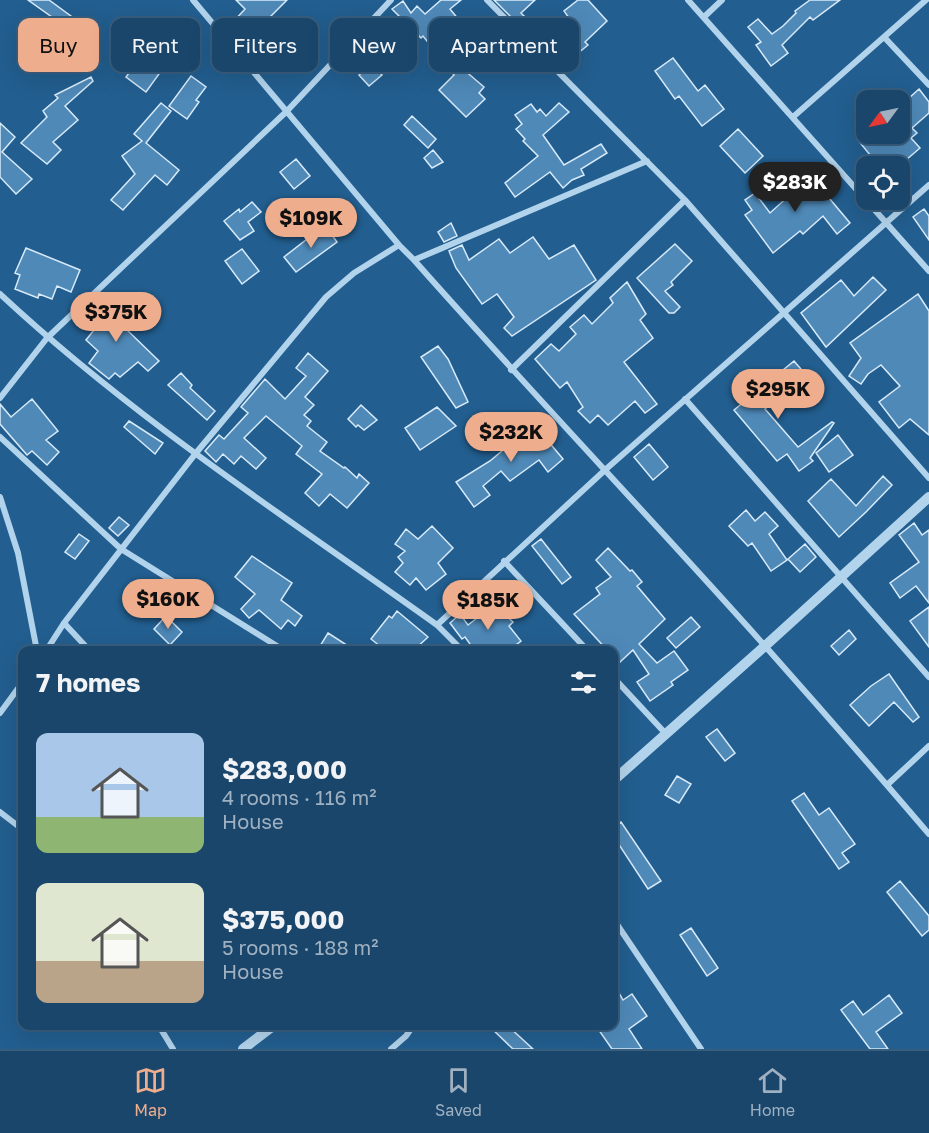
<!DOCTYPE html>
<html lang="en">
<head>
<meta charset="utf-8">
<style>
	:root { --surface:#1a466b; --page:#234d71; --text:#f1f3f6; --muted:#9fb1c1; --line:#385e7e; --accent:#eead8d }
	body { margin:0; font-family:"Golos Text",sans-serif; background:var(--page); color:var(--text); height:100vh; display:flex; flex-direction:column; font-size:22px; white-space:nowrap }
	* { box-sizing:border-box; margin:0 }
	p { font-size:20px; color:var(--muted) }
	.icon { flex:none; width:33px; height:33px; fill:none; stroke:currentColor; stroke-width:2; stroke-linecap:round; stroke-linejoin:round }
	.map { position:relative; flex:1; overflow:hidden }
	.sheet { position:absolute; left:18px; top:646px; width:600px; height:384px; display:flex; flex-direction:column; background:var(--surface); border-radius:12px; box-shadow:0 6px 24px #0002,0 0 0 2px var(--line) }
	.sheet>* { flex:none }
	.guide { position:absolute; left:18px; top:18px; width:600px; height:54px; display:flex; gap:12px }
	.needle { width:39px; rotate:237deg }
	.fabs { position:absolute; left:856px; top:90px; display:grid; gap:12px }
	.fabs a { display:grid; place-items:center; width:54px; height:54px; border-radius:12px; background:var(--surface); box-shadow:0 6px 24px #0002,0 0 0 2px var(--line); font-size:30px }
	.price { position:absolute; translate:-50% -51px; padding:0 14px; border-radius:21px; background:var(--accent); color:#111; font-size:20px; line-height:39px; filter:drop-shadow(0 2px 3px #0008) }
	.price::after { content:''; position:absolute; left:50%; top:36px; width:18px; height:14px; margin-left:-9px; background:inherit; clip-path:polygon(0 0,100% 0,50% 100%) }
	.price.selected { background:#222; color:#fff }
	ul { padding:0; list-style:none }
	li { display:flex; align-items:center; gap:18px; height:150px; padding:0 18px }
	li span { display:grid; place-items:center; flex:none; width:168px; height:120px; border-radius:12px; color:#555 }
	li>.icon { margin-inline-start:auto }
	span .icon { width:72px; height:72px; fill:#fffc; stroke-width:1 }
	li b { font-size:26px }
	h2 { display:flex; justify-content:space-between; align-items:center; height:72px; padding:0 18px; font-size:26px }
	.tag { padding:0 21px; border-radius:12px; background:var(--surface); box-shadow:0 6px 24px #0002,0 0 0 2px var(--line); font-size:21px; line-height:54px }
	.tag.selected { background:var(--accent); color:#111 }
	.tab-bar { display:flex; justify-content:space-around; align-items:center; height:84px; border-top:2px solid var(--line); background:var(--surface); font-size:16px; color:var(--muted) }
	.tab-bar a { display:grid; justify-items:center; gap:3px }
	.tab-bar .selected { color:var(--accent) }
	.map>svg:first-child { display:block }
</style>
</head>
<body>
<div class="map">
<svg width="929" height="1049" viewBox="0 0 929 1049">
	<rect width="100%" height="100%" fill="#225e8f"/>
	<path fill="#4f89b8" stroke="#d7eaf9" stroke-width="1.5" d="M28 0H49L94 33 87 42Z
		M236 0H287L249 38 233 22 245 9Z
		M441 0H461L450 9 473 37 449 57 484 87 479 93 485 99 466 117 439 90 454 75 423 36 421 38 392 9 403 1 411 13 417 6 425 14Z
		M494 0H535L521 13 525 17 518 24Z
		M578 0H588L607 21 585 42 588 45 561 67 548 53 567 37 564 33 574 25 564 11Z
		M810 0H840L813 20 810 17 782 45 788 53 771 66 756 45 761 42 748 27 758 19 772 34 783 26 796 13 795 11Z
		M151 33 177 49 146 92 126 77 145 51 141 49Z
		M673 58 698 91 705 85 724 109 702 126 679 96 675 99 655 71Z
		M372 64 382 75 369 86 359 75Z
		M191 76 206 87 196 100 199 102 187 119 169 106Z
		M91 77 93 81 65 106 78 120 53 142 61 150 47 164 21 143 47 117 43 111 58 98 55 95Z
		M919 89 929 102V113L912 128 917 133 911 138 920 148 899 166H879L857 139 864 134H900V102L907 95 909 98Z
		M161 103 171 111 146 143 179 170 167 185 155 175 123 210 111 200 135 174 122 156 142 141 134 134Z
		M559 103 569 112 543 135 564 165 601 144 607 153 581 169 584 175 572 180 563 188 550 172 515 197 505 183 538 156 523 141 525 139 516 129 522 124 515 115 531 104 537 112 540 109 546 116Z
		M412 116 436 139 428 148 404 125Z
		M0 123 15 137 2 152 32 179 16 194 0 177Z
		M738 129 763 156 745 173 720 146Z
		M433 150 443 162 432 168 424 158Z
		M296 159 310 176 294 189 280 172Z
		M803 167 850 223 837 234 823 216 803 234 800 231 773 253 745 215 752 210 745 200 755 193 770 213 802 184 794 175Z
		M252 202 261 212 248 222 254 231 240 240 224 221 239 209 240 212Z
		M924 209 929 216V240L913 217Z
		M451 223 457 236 444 242 438 232Z
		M325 225 337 242 296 272 284 257Z
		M533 237 549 259 574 245 596 280 512 336 504 328 514 317 497 294 482 304 456 268 449 251 462 245 469 260 499 239 510 253Z
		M675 244 692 261 671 282 673 285 665 291 680 307 674 313H669L637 278Z
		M26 248 80 270 71 292 57 286 52 299 39 294 38 298 15 289 20 275 15 273Z
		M242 249 259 271 242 284 225 261Z
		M873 277 886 290 826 347 801 313 841 280 854 296Z
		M627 282 646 314 640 320 653 338 624 362 657 404 645 413 635 401 608 425 598 415 590 423 578 411 583 407 567 382 560 388 535 359 551 344 559 351 576 334 570 327 584 315 592 324 613 303 610 298Z
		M918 294 929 311V435L910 419 899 428 879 402 900 386 881 365 868 374 861 384 849 376 861 358 850 343Z
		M110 298 132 324 127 330 159 361 148 371 138 362 120 377 115 373 109 379 89 363 98 351 86 340 94 330 86 321Z
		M438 346 448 359 468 402 456 408 421 357Z
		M308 353 328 371 305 397 314 405 304 415 311 421 307 426 327 442 320 451 344 468 345 467 357 478 359 474 369 483 347 508 330 494 319 506 305 493 322 474 296 454 302 446 266 416 244 438 266 458 256 469 241 456 234 464 223 454 216 462 205 451 219 435 224 439 248 413 241 407 265 379 285 399 306 376 296 368Z
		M794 361 806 375 765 409 798 447 832 422 834 423 810 458 813 461 799 471 787 454 777 461 734 410Z
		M181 373 192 385 190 388 215 411 207 420 168 385Z
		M32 399 58 431 46 440 59 452 47 465 32 451 27 455 0 424V404L11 417Z
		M361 405 377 420 364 430 358 425 356 427 348 419Z
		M437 407 456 426 420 450 405 428Z
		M129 421 163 443 155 454 124 427Z
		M532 422 563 459 548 472 539 460 510 481 501 471 483 486 490 495 474 507 456 482 490 461 515 440 513 438Z
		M838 435 853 455 829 472 816 453Z
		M649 444 668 467 653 480 634 457Z
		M883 476 892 485 866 512 839 537 808 501 831 479 856 506Z
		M746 510 755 521 765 512 778 526 769 534 787 560 771 571 752 543 748 546 729 526Z
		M119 517 129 525 118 536 109 528Z
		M914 523 922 535 929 530V603L916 586 900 598 890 583 919 562 899 535Z
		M432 526 453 548 438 563 446 574 426 590 416 578 410 585 395 572 403 563 398 557 405 551 395 544 406 529 418 539Z
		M79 534 89 541 75 559 65 552Z
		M541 539 571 577 562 584 532 546Z
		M805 544 816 557 800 572 788 559Z
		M608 548 630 571 632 570 642 582 637 586 665 619 639 644 657 663 674 651 688 670 671 682 673 685 650 701 637 682 649 674 633 650 619 663 614 657V651H608L574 614 600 594 596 588 611 577 596 560Z
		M252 556 292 583 281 600 302 616 295 626 288 620 281 629 259 610 249 618 241 609 255 594 235 577Z
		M494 605 513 622 509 626 521 641 508 651H475L465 637 462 639 450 623 460 614 468 625Z
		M929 607V647L910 621Z
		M397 611 428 637 413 651H386L371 639 389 616 392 618Z
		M166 616 182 632 170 645 154 629Z
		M691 617 700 627 676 648 667 638Z
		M849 630 856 639 839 655 831 646Z
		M328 633 356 651H317Z
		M889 674 919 717 913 722 894 702 869 726 850 705 871 686Z
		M717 729 735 753 725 761 706 737Z
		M677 776 691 784 679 803 665 795Z
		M804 793 819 815 829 808 855 844 842 853 849 862 839 869 792 801Z
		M621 822 661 881 648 889 614 837V826Z
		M900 881 929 916V930L922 936 887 892Z
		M691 928 718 968 707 976 680 935Z
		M614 984 623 1000 632 994 647 1016 629 1029 642 1049H612L596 1026H614Z
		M889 995 902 1013 876 1032 888 1049H870L841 1010 853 1001 863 1015Z
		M489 1026H508L533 1049H513Z"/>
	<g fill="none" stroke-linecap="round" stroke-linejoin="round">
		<path stroke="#b2d3ec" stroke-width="6" d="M193 0 399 245 414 260C529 390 649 516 765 646 820 708 875 771 929 834
			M487 0 685 200 929 478
			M688 0 929 271
			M704 17 722 0
			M885 38 929 85
			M793 117 926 0
			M414 260 647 161
			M0 294C134 419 289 519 437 625L463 651
			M511 370 685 200
			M0 398 47 338 287 111 391 0
			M685 399 929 677
			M0 437 121 549 285 651
			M0 497 18 553 37 651
			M504 561 588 651
			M64 623 90 651
			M437 625 605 470 929 185
			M46 651 64 623 196 453 326 297 354 273 399 245
			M614 678 666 734
			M0 713 22 683
			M887 785 929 746
			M0 812 22 829
			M614 920 701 1049
			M159 1026 173 1049
			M391 1049 406 1036 413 1026"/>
		<path stroke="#b2d3ec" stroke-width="10" d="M614 780 765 646 929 497
			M243 1049 273 1026"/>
	</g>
</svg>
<div class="fabs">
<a><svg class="needle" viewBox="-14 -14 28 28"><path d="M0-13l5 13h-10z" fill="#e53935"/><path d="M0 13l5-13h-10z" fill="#9fb1c1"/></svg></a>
<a><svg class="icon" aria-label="locate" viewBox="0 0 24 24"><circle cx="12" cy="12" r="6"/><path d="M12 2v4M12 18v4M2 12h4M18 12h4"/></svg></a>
</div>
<b class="price selected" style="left:795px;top:213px">$283K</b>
<b class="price" style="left:311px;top:249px">$109K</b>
<b class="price" style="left:116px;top:343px">$375K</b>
<b class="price" style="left:778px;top:420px">$295K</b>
<b class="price" style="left:511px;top:463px">$232K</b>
<b class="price" style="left:168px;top:630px">$160K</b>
<b class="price" style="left:488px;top:631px">$185K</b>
<div class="guide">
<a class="tag selected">Buy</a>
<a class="tag">Rent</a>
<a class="tag">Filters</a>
<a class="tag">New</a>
<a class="tag">Apartment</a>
</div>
<section class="sheet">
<h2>7 homes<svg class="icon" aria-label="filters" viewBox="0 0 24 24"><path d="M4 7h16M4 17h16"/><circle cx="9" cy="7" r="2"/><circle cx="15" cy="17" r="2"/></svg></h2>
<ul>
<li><span style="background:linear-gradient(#a9c7e8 70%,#8fb573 0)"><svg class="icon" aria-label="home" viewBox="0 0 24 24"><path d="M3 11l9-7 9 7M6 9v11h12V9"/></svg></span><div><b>$283,000</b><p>4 rooms · 116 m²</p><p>House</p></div></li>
<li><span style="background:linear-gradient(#dfe7d0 65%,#b9a48a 0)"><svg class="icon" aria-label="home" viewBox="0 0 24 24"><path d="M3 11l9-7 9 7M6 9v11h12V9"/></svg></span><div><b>$375,000</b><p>5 rooms · 188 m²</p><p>House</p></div></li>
</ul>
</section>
</div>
<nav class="tab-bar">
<a class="selected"><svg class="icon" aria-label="map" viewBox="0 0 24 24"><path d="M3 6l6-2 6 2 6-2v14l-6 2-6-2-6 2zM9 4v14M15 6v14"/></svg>Map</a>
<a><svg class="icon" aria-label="saved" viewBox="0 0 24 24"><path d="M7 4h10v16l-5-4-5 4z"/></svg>Saved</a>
<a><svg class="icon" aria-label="home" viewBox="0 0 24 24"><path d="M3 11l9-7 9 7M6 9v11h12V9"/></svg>Home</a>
</nav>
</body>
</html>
